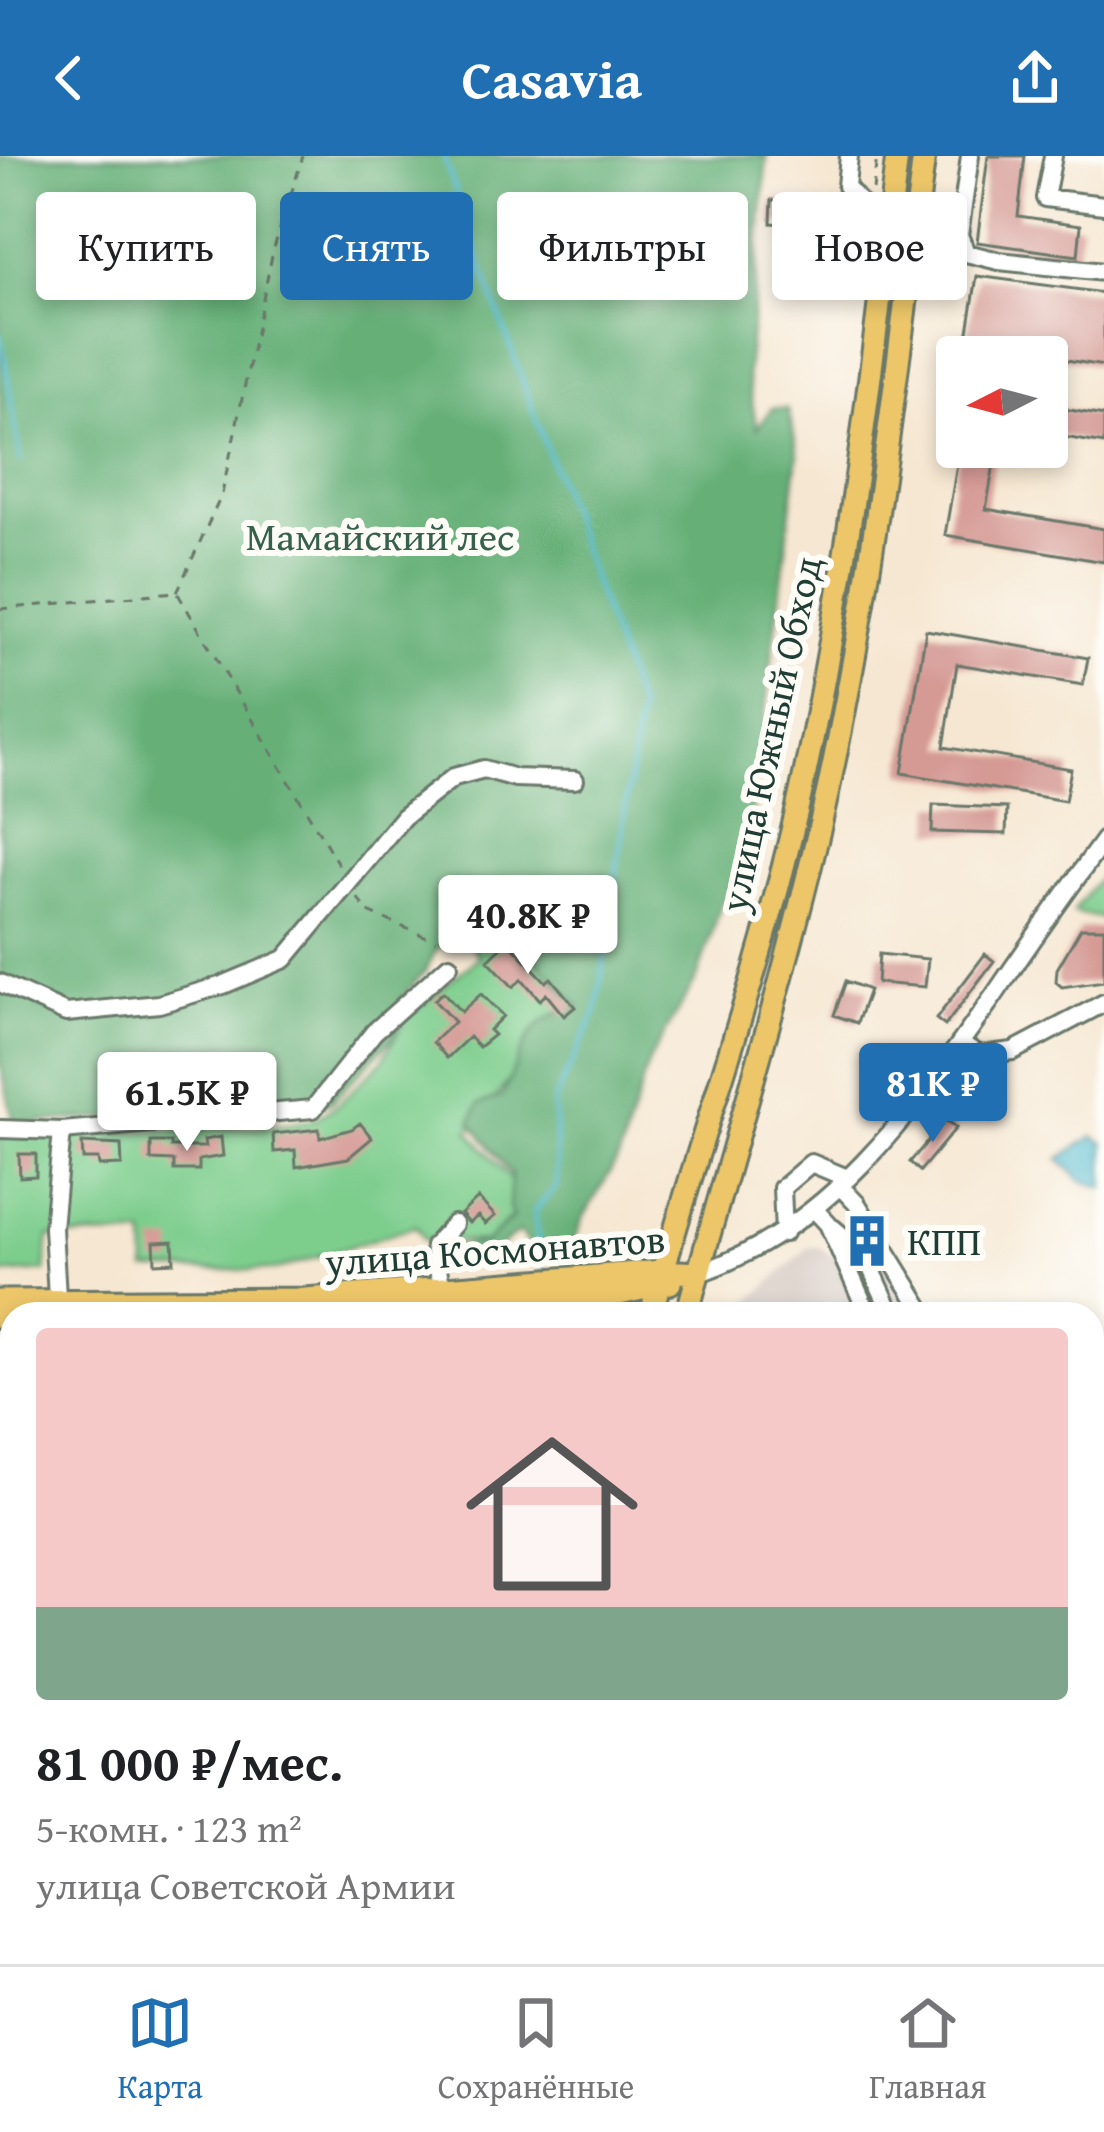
<!DOCTYPE html>
<html lang="ru">
<head>
<meta charset="utf-8">
<style>
	:root { --surface:#fff; --page:#f6f6f6; --text:#202124; --muted:#757577; --line:#e0e0e0; --accent:#1f6fb2 }
	body { margin:0; font-family:"Gentium Book Plus",serif; background:var(--page); color:var(--text); height:100vh; display:flex; flex-direction:column; font-size:45px; white-space:nowrap }
	* { box-sizing:border-box; margin:0 }
	p { font-size:39px; color:var(--muted) }
	.icon { flex:none; width:66px; height:66px; fill:none; stroke:currentColor; stroke-width:2; stroke-linecap:round; stroke-linejoin:round }
	.map { position:relative; flex:1; overflow:hidden }
	.panel { position:absolute; left:0px; top:1146px; width:1104px; height:663px; display:flex; flex-direction:column; background:var(--surface); border-radius:36px 36px 0 0; box-shadow:0 6px 18px #0003 }
	.panel>* { flex:none }
	.top-card { position:absolute; left:36px; top:36px; width:1032px; height:108px; display:flex; gap:24px }
	.needle { width:78px; rotate:264deg }
	.controls { position:absolute; left:936px; top:180px; display:grid; gap:24px }
	.controls a { display:grid; place-items:center; width:132px; height:132px; border-radius:12px; background:var(--surface); box-shadow:0 6px 18px #0003; font-size:60px }
	.price { position:absolute; translate:-50% -102px; padding:0 27px; border-radius:12px; background:#fff; color:#222; font-size:39px; line-height:78px; filter:drop-shadow(0 3px 6px #0008) }
	.price::after { content:''; position:absolute; left:50%; top:72px; width:36px; height:27px; margin-left:-18px; background:inherit; clip-path:polygon(0 0,100% 0,50% 100%) }
	.price.selected { background:var(--accent); color:#fff }
	ul { padding:0; list-style:none }
	li { display:grid; align-content:center; gap:24px; height:636px; padding:0 36px }
	li span { display:grid; place-items:center; height:372px; border-radius:12px; color:#555 }
	li>.icon { margin-inline-start:auto }
	span .icon { width:216px; height:216px; fill:#fffc; stroke-width:1 }
	li b { font-size:51px }
	.chip { padding:0 42px; border-radius:12px; background:var(--surface); box-shadow:0 6px 18px #0003; font-size:42px; line-height:108px }
	.chip.selected { background:var(--accent); color:#fff }
	header { display:flex; justify-content:space-between; align-items:center; height:156px; padding:0 36px; background:var(--accent); color:#fff; font-size:54px; font-weight:700 }
	.tab-bar { display:flex; justify-content:space-around; align-items:center; height:168px; border-top:3px solid var(--line); background:var(--surface); font-size:33px; color:var(--muted) }
	.tab-bar a { display:grid; justify-items:center; gap:6px }
	.tab-bar .selected { color:var(--accent) }
	.map>svg:first-child { display:block }
</style>
</head>
<body>
<header><svg class="icon" aria-label="back" viewBox="0 0 24 24"><path d="M15 5l-7 7 7 7"/></svg>Casavia<svg class="icon" aria-label="share" viewBox="0 0 24 24"><path d="M12 15V3M7 8l5-5 5 5M5 13v7h14v-7"/></svg></header>
<div class="map">
<svg width="1104" height="1808" viewBox="0 0 1104 1808">
	<rect width="100%" height="100%" fill="#fdfcf7"/>
	<filter id="ink" filterUnits="userSpaceOnUse"><feTurbulence type="fractalNoise" baseFrequency=".00833" numOctaves="2"/><feDisplacementMap in="SourceGraphic" scale="24" xChannelSelector="R" yChannelSelector="G"/><feConvolveMatrix kernelMatrix="1 2 1 2 8 2 1 2 1" color-interpolation-filters="sRGB"/></filter>
	<filter id="wash" filterUnits="userSpaceOnUse"><feTurbulence type="fractalNoise" baseFrequency=".004" numOctaves="4" result="noise"/><feDisplacementMap in="SourceGraphic" scale="48" xChannelSelector="R" yChannelSelector="G"/><feGaussianBlur stdDeviation="2.7" result="paint"/><feColorMatrix in="noise" values="0 0 0 0 0 0 0 0 0 0 0 0 0 0 0 0 0 1.4 0 .05"/><feComposite in="paint" operator="in"/></filter>
	<g filter="url(#wash)">
		<rect width="100%" height="100%" fill="#f6e7d2"/>
		<path fill="#cfc0ba" d="M870 1080 919 1158H736L810 1090 821 1092 831 1100Z
			M12 1573V1797H285V1808H0V1585Z"/>
		<path fill="#7dcd8d" stroke="#4e8560" stroke-width="3" d="M1104 715V763L1073 756Z
			M489 751 581 847 511 922 469 975 528 1044 486 1086 424 1084 416 1070 276 1114H146L145 1080 49 1081 45 1115 0 1118V981L274 970 313 964 337 949 382 905 405 863 479 801 463 776Z"/>
		<path fill="#66b078" stroke="#427656" stroke-width="3" d="M0 0H767L747 219 757 272 772 252 788 253 798 298 747 699 722 746 697 822 649 905 619 1001 583 1062 569 1098 530 1090 519 1076 473 1109 449 1112 442 1104 445 1092 486 1087 513 1061 509 1053 511 1018 471 966 479 948 502 940C526 891 522 865 579 850L495 761 460 751 459 777 438 791 426 814 401 842 396 878 330 947 14 968 0 907Z
			M12 1192V1489L0 1500V1193Z"/>
		<path fill="#51bacf" stroke="#387c82" stroke-width="3" d="M1093 980 1104 987V1032L1082 1025 1059 1003Z
			M898 1797H1003L1007 1808H913Z"/>
		<g fill="none" stroke-linecap="round" stroke-linejoin="round">
			<path stroke="#51bacf" stroke-width="4.5" d="M443 0 639 554 597 854 554 945 557 1030 534 1055 542 1113
				M0 177 21 304"/>
		</g>
		<g id="blocks">
			<path fill="#d59a94" d="M988 0H1025L1018 60 1081 69 1078 100 977 86Z
				M772 44 801 46 800 59 786 57 785 68 771 67Z
				M977 120 1104 137V210L966 188Z
				M1047 250 1104 260V288L1047 278Z
				M960 291H997L986 353 1104 373V406L945 379Z
				M926 474 1088 502 1083 529 957 508 944 591 1071 613 1065 645 902 617Z
				M933 649 1007 652 1006 678 932 676Z
				M1081 772H1104V825L1062 831 1056 826 1057 813Z
				M508 785 546 826 551 822 575 851 564 860 546 838 540 844 522 823 513 831 488 804Z
				M879 798 928 803 925 831 877 827Z
				M985 798 994 805 945 870 936 863Z
				M846 825 869 834 857 867 834 859Z
				M443 836 461 856 481 838 503 860 489 874 494 879 479 891 469 881 447 902 433 886 454 866 434 844Z
				M946 964 956 972 920 1015 910 1006Z
				M360 967 372 982 348 1002 296 1011 295 994 274 996 273 978 319 973 320 982 352 973Z
				M221 981 223 1000 199 1004V1014H174V1005L151 1004V986H171V991H205L204 984Z
				M82 987 121 989 122 1009 99 1010 98 1003H83Z
				M19 998H36V1020L20 1021Z
				M478 1042 495 1060 485 1068 478 1060 469 1067 461 1058Z
				M173 1085 174 1106 155 1107 154 1086Z
				M12 1573V1612L0 1625V1585Z
				M731 1797H771L774 1808H734Z"/>
		</g>
	</g>
	<g filter="url(#ink)">
		<use href="#blocks" fill-opacity="0" stroke="#6a786b" stroke-width="3"/>
		<g fill="none" stroke-linecap="round" stroke-linejoin="round">
			<g stroke="#6a786b" stroke-width="22">
				<path id="minor" d="M849 0 846 30 869 58 864 108 884 113
					M970 0 959 79 966 97 999 105 1104 116
					M1053 0 1045 42 1104 49
					M0 827 66 857 159 848 223 829 285 803 403 661 454 621 484 613 515 622 575 624
					M960 887 980 899 1013 895 1104 847
					M0 973 62 975
					M839 1029 857 1048 925 1158
					M814 1053 828 1068 868 1158
					M833 1072 865 1099 892 1158
					M784 1077 782 1032 811 1007 847 1022
					M699 1117C832 1072 915 951 993 841 1029 788 1066 736 1104 684
					M442 1135 434 1090 454 1068
					M58 1158 53 1072 62 975 313 953 374 876 449 809
					M6 1654 12 1648
					M290 1797 291 1808"/>
			</g>
			<g stroke="#6a786b" stroke-width="27">
				<path id="major" d="M0 1145 305 1143 662 1115 699 1117
					M334 1158 619 1138 670 1127
					M651 1158C696 991 757 828 796 658 845 442 871 220 897 0
					M687 1158C732 994 782 831 821 666 871 447 896 222 924 0
					M0 1161H12
					M631 1797 634 1808
					M666 1797 668 1808"/>
			</g>
			<path stroke="#6a786b" stroke-width="3" stroke-dasharray="9 9" stroke-linecap="butt" d="M873 34 877 0
				M177 436 222 338 273 95 303 0
				M178 438 341 713
				M0 453 175 436
				M358 742 366 755 436 785
				M10 1179 11 1195
				M0 1188H10"/>
			<use href="#minor" stroke="#fff" stroke-width="16"/>
			<use href="#major" stroke="#ecc669" stroke-width="21"/>
		</g>
	</g>
	<defs>
		<g id="building-bare" transform="scale(4.14)"><path d="M-4-6H4V6H1V3H-1V6H-4ZM-2.5-4.3h1.7v1.8h-1.7ZM.8-4.3h1.7v1.8H.8ZM-2.5-1h1.7V.8h-1.7ZM.8-1h1.7V.8H.8Z" fill="#1f6fb2" stroke="#fdfcf7" stroke-width="2.5" paint-order="stroke"/></g>
	</defs>
	<g fill-rule="evenodd">
		<use href="#building-bare" x="867" y="1085"/>
	</g>
	<g text-anchor="middle" stroke-width="12" stroke-linejoin="round" paint-order="stroke">
		<g font-size="39" fill="#36614a" stroke="#fdfcf7">
			<text x="380" y="394">Мамайский лес</text>
		</g>
		<g font-size="39" fill="#1f3d34" stroke="#fdfcf7">
			<text transform="translate(770 578) rotate(-78)" y="14">улица Южный Обход</text>
			<text transform="translate(495 1094) rotate(-4)" y="14">улица Космонавтов</text>
		</g>
		<g font-size="39" fill="#1f3d34" stroke="#fdfcf7" text-anchor="start">
			<text x="907" y="1099">КПП</text>
		</g>
	</g>
</svg>
<div class="controls">
<a><svg class="needle" viewBox="-14 -14 28 28"><path d="M0-13l5 13h-10z" fill="#e53935"/><path d="M0 13l5-13h-10z" fill="#757577"/></svg></a>
</div>
<b class="price" style="left:528px;top:821px">40.8K ₽</b>
<b class="price selected" style="left:933px;top:989px">81K ₽</b>
<b class="price" style="left:187px;top:998px">61.5K ₽</b>
<div class="top-card">
<a class="chip">Купить</a>
<a class="chip selected">Снять</a>
<a class="chip">Фильтры</a>
<a class="chip">Новое</a>
</div>
<section class="panel">
<ul>
<li><span style="background:linear-gradient(#f6c9c9 75%,#7fa58c 0)"><svg class="icon" aria-label="home" viewBox="0 0 24 24"><path d="M3 11l9-7 9 7M6 9v11h12V9"/></svg></span><div><b>81 000 ₽/мес.</b><p>5-комн. · 123 m²</p><p>улица Советской Армии</p></div></li>
</ul>
</section>
</div>
<nav class="tab-bar">
<a class="selected"><svg class="icon" aria-label="map" viewBox="0 0 24 24"><path d="M3 6l6-2 6 2 6-2v14l-6 2-6-2-6 2zM9 4v14M15 6v14"/></svg>Карта</a>
<a><svg class="icon" aria-label="saved" viewBox="0 0 24 24"><path d="M7 4h10v16l-5-4-5 4z"/></svg>Сохранённые</a>
<a><svg class="icon" aria-label="home" viewBox="0 0 24 24"><path d="M3 11l9-7 9 7M6 9v11h12V9"/></svg>Главная</a>
</nav>
</body>
</html>
